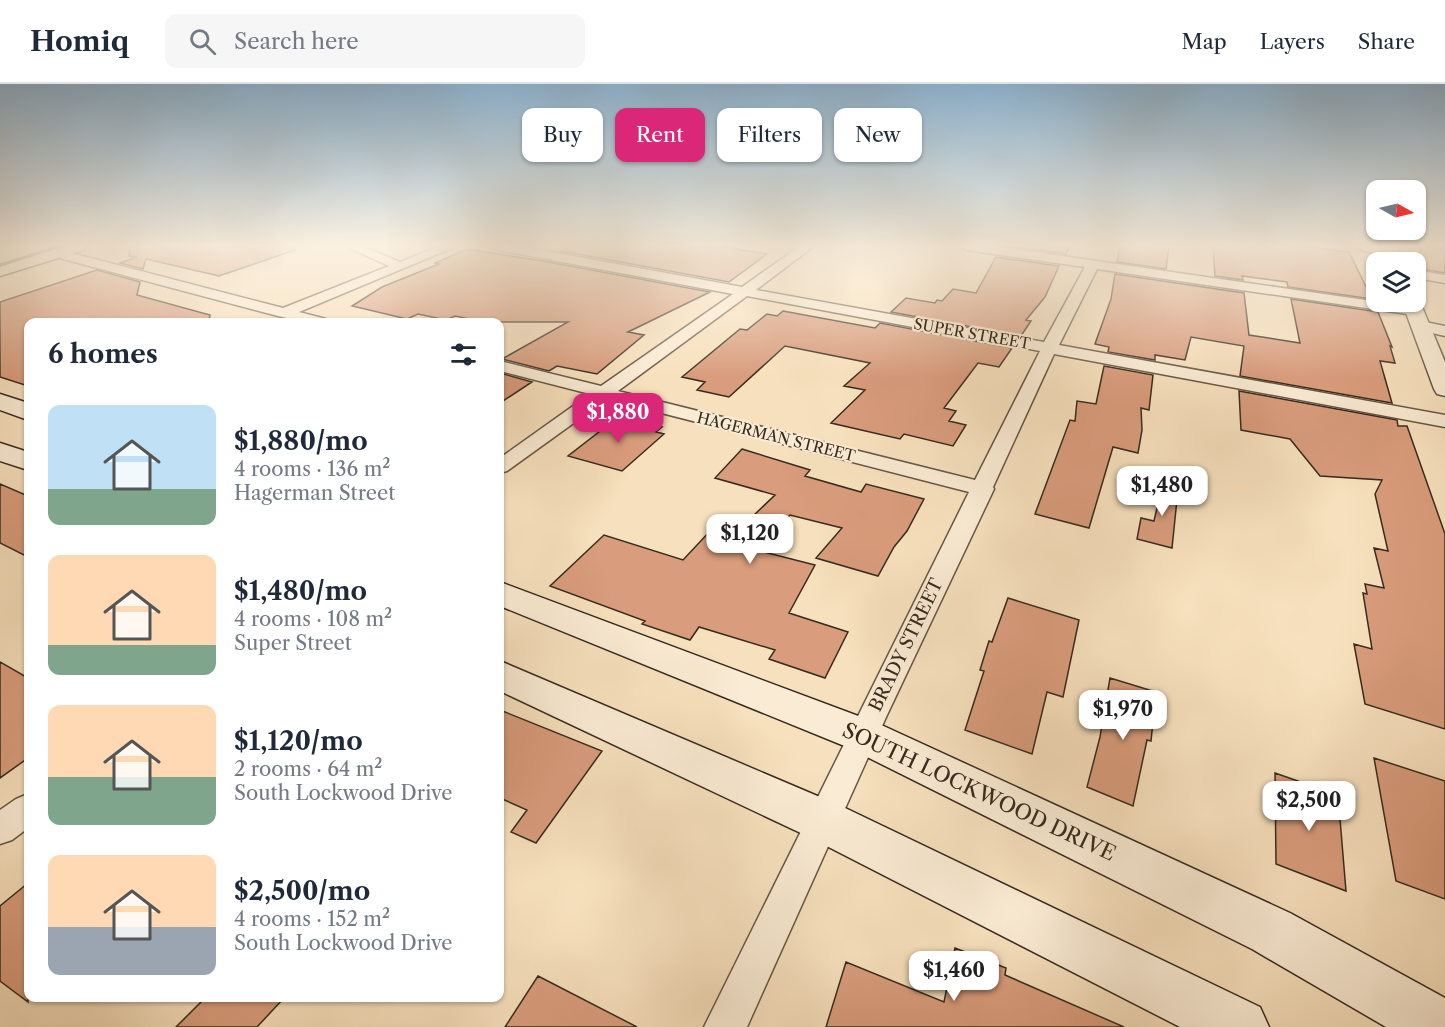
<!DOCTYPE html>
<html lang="en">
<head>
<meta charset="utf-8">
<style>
	:root { --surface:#fff; --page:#f6f6f7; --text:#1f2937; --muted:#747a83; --line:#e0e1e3; --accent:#db2777 }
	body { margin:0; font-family:"Libre Caslon Text",serif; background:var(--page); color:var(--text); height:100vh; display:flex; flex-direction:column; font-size:22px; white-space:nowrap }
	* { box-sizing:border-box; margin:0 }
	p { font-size:20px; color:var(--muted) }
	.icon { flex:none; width:33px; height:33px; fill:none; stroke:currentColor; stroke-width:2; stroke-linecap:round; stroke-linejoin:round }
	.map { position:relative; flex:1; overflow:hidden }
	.side { position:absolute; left:24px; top:234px; width:480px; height:684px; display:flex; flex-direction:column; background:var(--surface); border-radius:12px; box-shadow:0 2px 4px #0004 }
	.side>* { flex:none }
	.banner { position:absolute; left:522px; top:24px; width:570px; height:54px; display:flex; gap:12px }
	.needle { width:39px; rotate:98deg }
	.buttons { position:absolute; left:1366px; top:96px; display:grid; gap:12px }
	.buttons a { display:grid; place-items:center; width:60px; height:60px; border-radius:12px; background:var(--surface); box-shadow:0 2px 4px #0004; font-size:30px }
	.price { position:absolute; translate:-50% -51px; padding:0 14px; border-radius:12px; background:#fff; color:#222; font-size:20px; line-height:39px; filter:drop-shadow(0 2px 3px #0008) }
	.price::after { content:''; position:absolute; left:50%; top:36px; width:18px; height:14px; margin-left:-9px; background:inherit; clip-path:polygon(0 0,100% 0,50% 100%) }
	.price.active { background:var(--accent); color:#fff }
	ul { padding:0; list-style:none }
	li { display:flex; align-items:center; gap:18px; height:150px; padding:0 24px }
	li span { display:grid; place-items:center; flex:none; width:168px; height:120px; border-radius:12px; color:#555 }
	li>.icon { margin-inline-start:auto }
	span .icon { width:72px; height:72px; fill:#fffc; stroke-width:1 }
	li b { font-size:26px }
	h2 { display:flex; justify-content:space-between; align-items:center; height:72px; padding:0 24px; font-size:26px }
	.pill { padding:0 21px; border-radius:12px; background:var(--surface); box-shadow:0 2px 4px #0004; font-size:21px; line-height:54px }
	.pill.active { background:var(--accent); color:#fff }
	header { display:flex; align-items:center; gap:36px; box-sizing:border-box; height:84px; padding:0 30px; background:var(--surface); border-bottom:2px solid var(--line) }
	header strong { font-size:28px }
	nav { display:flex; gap:33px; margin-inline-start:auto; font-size:21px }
	.search { width:420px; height:54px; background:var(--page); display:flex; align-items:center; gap:15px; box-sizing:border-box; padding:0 21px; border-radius:12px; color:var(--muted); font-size:22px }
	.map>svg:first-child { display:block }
</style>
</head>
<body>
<header>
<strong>Homiq</strong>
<div class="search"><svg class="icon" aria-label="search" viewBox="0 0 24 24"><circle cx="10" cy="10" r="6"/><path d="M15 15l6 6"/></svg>Search here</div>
<nav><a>Map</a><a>Layers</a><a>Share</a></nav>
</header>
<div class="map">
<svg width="1445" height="943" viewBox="0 0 1445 943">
	<rect width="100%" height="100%" fill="#f7e0bd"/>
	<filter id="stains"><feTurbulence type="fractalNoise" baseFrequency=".00333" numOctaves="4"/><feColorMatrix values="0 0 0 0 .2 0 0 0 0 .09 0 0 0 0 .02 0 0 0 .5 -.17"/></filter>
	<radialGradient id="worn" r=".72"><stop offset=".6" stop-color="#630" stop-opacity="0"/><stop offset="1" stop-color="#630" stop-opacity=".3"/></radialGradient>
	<path fill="#d99c7c" stroke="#372b1f" stroke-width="1.5" d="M130 162H294L295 166 219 192 146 175 143 185 120 179 137 173 129 172Z
		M572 162H717L767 170 729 198 561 167Z
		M1010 162H1070L1066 170Z
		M1120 162H1169L1166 185 1117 178Z
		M1213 162H1299L1349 168 1372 215 1288 203 1287 198 1242 192 1243 196 1215 192Z
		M1421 162H1445V189L1416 184Z
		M467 165 543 177 710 208 628 248 644 251 597 290 557 282 549 287 502 275 568 238H485L455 232 446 236 418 230 407 235 352 222 382 203 439 180 435 179Z
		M996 173 1059 182 1045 213 1026 236 1031 237 1021 252 891 228 906 214 935 219 937 216 942 217 953 205 976 209Z
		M97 186 140 198 137 211 210 231 209 238H28V302L0 293V218Z
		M1115 190 1244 209 1249 251 1300 259 1291 215 1378 228 1392 263 1390 262 1395 279 1380 277 1392 319 1240 292 1244 262 1191 253 1185 276 1155 271V276L1108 268 1109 263 1095 260 1111 215Z
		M783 227 875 244 880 239 1012 264 999 283 978 279 944 324 956 327 949 337 966 341 953 362 904 350 900 355 831 339 865 306 844 302 870 279 785 262 729 313 697 306 705 298 682 293 740 245 747 246 767 230 777 232Z
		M1104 282 1153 291 1149 326 1141 324 1142 346 1138 369 1113 363 1089 444 1035 430 1070 336 1075 337 1077 317 1096 320Z
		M500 289 532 298 500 319Z
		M1239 307 1397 336 1398 342H1407L1445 450V645L1365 620 1354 560 1372 565 1363 509 1367 510 1365 500 1384 504 1374 464 1388 467 1375 410 1382 396 1320 392 1290 355 1241 346Z
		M617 334 662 343 656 348 664 350 622 387 568 372Z
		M742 365 810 386 805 392 861 408 866 400 924 415 907 447 894 463 878 492 816 474 842 444 790 431 756 466 815 481 789 529 848 548 825 594 769 575 775 566 699 543 690 556 642 540 645 537 550 502 604 451 683 476 711 446 731 453 775 411 715 394Z
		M1164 393 1179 396 1172 464 1137 455 1141 434 1154 437Z
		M0 400 28 412V473L0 459Z
		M1008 514 1079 536 1063 613 1047 608 1032 670 965 646 984 587 980 586 989 557 992 558Z
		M0 578 28 594V674L0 694Z
		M1110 594 1156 608 1151 657 1147 656 1133 722 1087 703 1100 653Z
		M500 626 602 667 536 759 511 748 527 726 500 714Z
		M1374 674 1445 697V815L1396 797Z
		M1275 689 1338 711 1346 807 1276 780Z
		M28 799V918L0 897V822Z
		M955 864 1006 884 1005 891 1124 943H826L846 878 944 918Z
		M538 892 637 943H505Z
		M205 914H284L257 943H176Z"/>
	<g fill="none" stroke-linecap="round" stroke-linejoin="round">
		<g stroke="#675846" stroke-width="3">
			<path id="minor" d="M345 162H362L400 178 440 162H457L299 228 326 235 328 238H305L278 232 52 172 50 169 56 165 283 224 389 182Z
				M492 162H519L742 203 800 162H814L756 206 1044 258 1085 183 966 166 960 162H993L1414 223 1419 224 1421 227 1419 230 1414 231 1097 185 1059 261 1445 331V343L1054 270 993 403 994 405 887 631 747 943H704L969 408 607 315 507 387 500 389V374L590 310 500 287V277L601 302 733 210 498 166ZM747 212 1040 267 975 396 618 307Z
				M1353 162H1389L1396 166C1388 173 1361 168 1353 162Z
				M1416 186 1445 191V199L1416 194Z
				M1420 237 1445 242V252L1415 245 1412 242Z
				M28 710V744L12 756 0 760V726L16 715Z"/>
		</g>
		<g stroke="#675846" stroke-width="3">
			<path id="tertiary" d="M1381 162H1397L1403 178H1387Z
				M1416 214 1420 218 1445 278V312L1437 310 1434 305 1402 218H1416Z"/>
		</g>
		<g stroke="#372b1f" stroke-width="3">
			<path id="secondary" d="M60 162H86L84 166 0 192V181Z
				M0 310 28 319V336L0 326Z
				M0 359 28 368V386L0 377Z
				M500 498 877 639 1290 829 1445 914V943H1386L1252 865 847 663 500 522Z
				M500 577 841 722 1260 923 1269 943H1180L807 752 500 607Z"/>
		</g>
		<use href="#minor" fill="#faebd4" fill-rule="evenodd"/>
		<use href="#tertiary" fill="#faebd4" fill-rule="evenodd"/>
		<use href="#secondary" fill="#faebd4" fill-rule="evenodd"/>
		<path stroke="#372b1f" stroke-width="1.5" d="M0 182 63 162"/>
	</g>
	<linearGradient id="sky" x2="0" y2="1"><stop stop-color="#8cb6d6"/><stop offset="0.55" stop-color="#fbf1e1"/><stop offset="1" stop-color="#fbf1e1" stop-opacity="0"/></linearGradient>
	<rect width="1445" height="294" fill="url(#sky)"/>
	<g text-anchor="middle" stroke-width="4.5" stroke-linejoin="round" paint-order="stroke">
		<g font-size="15" fill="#372b1f" stroke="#faebd4">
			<text transform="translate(972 250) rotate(10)" y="5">SUPER STREET</text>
			<text transform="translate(776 353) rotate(14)" y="5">HAGERMAN STREET</text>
		</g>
		<g font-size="18" fill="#372b1f" stroke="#faebd4">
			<text transform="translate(906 561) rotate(-64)" y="6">BRADY STREET</text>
		</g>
		<g font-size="21" fill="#372b1f" stroke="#faebd4">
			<text transform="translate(979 708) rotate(25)" y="7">SOUTH LOCKWOOD DRIVE</text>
		</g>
	</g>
	<rect width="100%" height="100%" filter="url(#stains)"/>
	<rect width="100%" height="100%" fill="url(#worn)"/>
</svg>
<div class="buttons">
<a><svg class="needle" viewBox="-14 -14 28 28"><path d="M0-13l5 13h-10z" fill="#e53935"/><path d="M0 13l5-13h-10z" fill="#747a83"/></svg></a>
<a><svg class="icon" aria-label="layers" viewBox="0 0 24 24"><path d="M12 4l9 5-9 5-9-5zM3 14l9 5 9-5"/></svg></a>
</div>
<b class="price active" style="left:618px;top:360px">$1,880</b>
<b class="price" style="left:1162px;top:433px">$1,480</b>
<b class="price" style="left:750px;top:481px">$1,120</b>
<b class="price" style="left:1123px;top:657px">$1,970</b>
<b class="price" style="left:1309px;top:748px">$2,500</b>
<b class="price" style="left:954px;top:918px">$1,460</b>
<div class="banner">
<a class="pill">Buy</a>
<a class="pill active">Rent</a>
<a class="pill">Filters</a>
<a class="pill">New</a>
</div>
<section class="side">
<h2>6 homes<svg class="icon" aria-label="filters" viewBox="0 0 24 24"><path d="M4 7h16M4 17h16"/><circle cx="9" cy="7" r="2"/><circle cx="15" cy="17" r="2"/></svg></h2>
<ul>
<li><span style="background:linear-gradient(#bfe0f5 70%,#7fa58c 0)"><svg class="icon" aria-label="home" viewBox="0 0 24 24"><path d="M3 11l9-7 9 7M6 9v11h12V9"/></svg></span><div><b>$1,880/mo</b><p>4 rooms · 136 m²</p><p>Hagerman Street</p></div></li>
<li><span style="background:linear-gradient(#ffd9b3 75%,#7fa58c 0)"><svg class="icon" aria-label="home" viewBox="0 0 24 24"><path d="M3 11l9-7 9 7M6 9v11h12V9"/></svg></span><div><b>$1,480/mo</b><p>4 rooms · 108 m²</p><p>Super Street</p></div></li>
<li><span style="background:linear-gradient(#ffd9b3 60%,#7fa58c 0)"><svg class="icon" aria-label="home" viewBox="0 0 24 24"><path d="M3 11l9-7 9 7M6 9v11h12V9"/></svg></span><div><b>$1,120/mo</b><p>2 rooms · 64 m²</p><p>South Lockwood Drive</p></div></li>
<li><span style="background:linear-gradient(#ffd9b3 60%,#9aa5b1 0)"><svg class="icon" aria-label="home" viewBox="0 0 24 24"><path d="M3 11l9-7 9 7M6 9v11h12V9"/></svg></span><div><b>$2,500/mo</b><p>4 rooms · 152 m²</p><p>South Lockwood Drive</p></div></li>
</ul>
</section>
</div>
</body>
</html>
